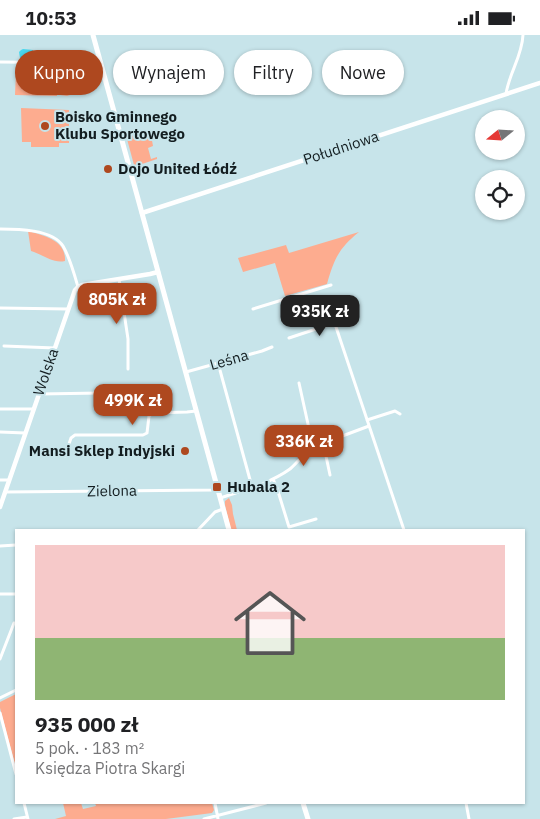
<!DOCTYPE html>
<html lang="pl">
<head>
<meta charset="utf-8">
<style>
	:root { --surface:#fff; --page:#f6f6f6; --text:#202124; --muted:#757577; --accent:#ae481f }
	body { margin:0; font-family:"IBM Plex Sans",sans-serif; background:var(--page); color:var(--text); height:100vh; display:flex; flex-direction:column; font-size:19px; white-space:nowrap }
	* { box-sizing:border-box; margin:0 }
	p { font-size:16px; color:var(--muted) }
	.icon { flex:none; width:28px; height:28px; fill:none; stroke:currentColor; stroke-width:2; stroke-linecap:round; stroke-linejoin:round }
	.map { position:relative; flex:1; overflow:hidden }
	.sheet { position:absolute; left:15px; top:494px; width:510px; height:275px; display:flex; flex-direction:column; background:var(--surface); border-radius:0px; box-shadow:0 1px 4px #0004 }
	.sheet>* { flex:none }
	.hud { position:absolute; left:15px; top:15px; width:510px; height:45px; display:flex; gap:10px }
	.needle { width:32px; rotate:252deg }
	.fabs { position:absolute; left:475px; top:75px; display:grid; gap:10px }
	.fabs a { display:grid; place-items:center; width:50px; height:50px; border-radius:50%; background:var(--surface); box-shadow:0 1px 4px #0004; font-size:25px }
	.price { position:absolute; translate:-50% -42px; padding:0 11px; border-radius:10px; background:var(--accent); color:#fff; font-size:16px; line-height:32px; filter:drop-shadow(0 1px 2px #0008) }
	.price::after { content:''; position:absolute; left:50%; top:30px; width:15px; height:11px; margin-left:-8px; background:inherit; clip-path:polygon(0 0,100% 0,50% 100%) }
	.price.active { background:#222; color:#fff }
	ul { padding:0; list-style:none }
	li { display:grid; align-content:center; gap:10px; height:265px; padding:0 20px }
	li span { display:grid; place-items:center; height:155px; border-radius:0px; color:#555 }
	li>.icon { margin-inline-start:auto }
	span .icon { width:90px; height:90px; fill:#fffc; stroke-width:1 }
	li b { font-size:21px }
	.chip { padding:0 18px; border-radius:22px; background:var(--surface); box-shadow:0 1px 4px #0004; font-size:18px; line-height:45px }
	.chip.active { background:var(--accent); color:#fff }
	.status { display:flex; justify-content:space-between; align-items:center; height:35px; padding:0 25px; background:var(--surface); direction:ltr }
	.status svg { height:14px; fill:currentColor }
	.map>svg:first-child { display:block }
</style>
</head>
<body>
<div class="status"><b>10:53</b><svg viewBox="0 0 49 12"><path d="M0 12V9h3v3zM5 12V6h3v6zM10 12V3h3v9zM15 12V0h3v12zM26 1h20v11H26zM47 4h2v5h-2z"/></svg></div>
<div class="map">
<svg width="540" height="784" viewBox="0 0 540 784">
	<rect width="100%" height="100%" fill="#c7e4ea"/>
	<path fill="#fdac8f" d="M63 34H85V50H63Z
		M16 36 58 37 57 61 15 60Z
		M61 53H75L76 58 67 61 60 60Z
		M21 73 69 75V108H59V112H31V107H22Z
		M145 98 151 99V100L153 111 148 113 151 124 157 122V124L139 130H134L127 104 131 101Z
		M28 196C45 201 66 205 65 226 53 229 42 219 31 216Z
		M359 197C339 213 334 224 327 249L285 261 275 228 243 237 238 223 286 210 289 218Z
		M229 463 232 470 233 479 237 495H231L225 470V466Z
		M16 659V733L0 673V667Z
		M63 768H81L83 774 96 771 95 768H212L214 775 212 778 166 784H55L66 781Z"/>
	<path fill="#49d7ee" d="M23 14 33 15 34 20 31 24 20 23 19 17 21 15Z"/>
	<g fill="none" stroke-linecap="round" stroke-linejoin="round">
		<path stroke="#fff" stroke-width="3" d="M0 27 96 28 101 27
			M506 59C509 38 522 22 523 0
			M0 194C17 194 52 194 63 211 70 223 74 238 78 252
			M119 244 128 304V334
			M0 273 68 274
			M253 274 331 250
			M334 286 404 495
			M289 303 334 288
			M4 311 55 313
			M218 328 252 452
			M186 337 262 316 272 312
			M299 348 313 412
			M39 359 101 358
			M0 374H34
			M367 385 395 376 400 379
			M0 397 25 398
			M323 407 330 440
			M65 421 71 403 75 400H143L147 398 149 381 153 378 187 377 196 376
			M273 444 277 453 289 492 316 484
			M0 445H9
			M6 457 213 455 217 453
			M220 463C244 455 269 449 290 434 298 427 304 418 313 412L369 391
			M198 495 215 477 223 474
			M0 511 16 510
			M0 559H16
			M0 624 14 588
			M0 663 16 655
			M0 678 16 739
			M24 768 28 784
			M215 768 218 784
			M466 768 469 784
			M14 784 27 782
			M204 784 266 768"/>
		<path stroke="#fff" stroke-width="4.5" d="M142 178 540 48
			M0 472 75 255 78 252 82 250 150 239 158 237"/>
		<path stroke="#fff" stroke-width="5" d="M93 0 229 495
			M303 768 308 784"/>
	</g>
	<g fill="#ae481f" stroke="#c7e4ea" stroke-width="2">
		<circle cx="45" cy="91" r="5"/>
		<circle cx="108" cy="134" r="5"/>
		<circle cx="185" cy="416" r="5"/>
		<rect x="212" y="447" width="10" height="10" rx="2.5"/>
	</g>
	<g text-anchor="middle" stroke-width="4" stroke-linejoin="round" paint-order="stroke">
		<g font-size="15" font-weight="bold" fill="#131d20" stroke="#c7e4ea" text-anchor="start">
			<text x="55" y="87">Boisko Gminnego<tspan x="55" dy="17">Klubu Sportowego</tspan></text>
			<text x="118" y="139">Dojo United Łódź</text>
			<text x="175" y="421" text-anchor="end">Mansi Sklep Indyjski</text>
			<text x="227" y="457">Hubala 2</text>
		</g>
		<g font-size="15" fill="#131d20" stroke="#c7e4ea">
			<text transform="translate(341 113) rotate(-18)" y="5">Południowa</text>
			<text transform="translate(229 325) rotate(-16)" y="5">Leśna</text>
			<text transform="translate(46 337) rotate(-71)" y="5">Wolska</text>
			<text transform="translate(112 456) rotate(-1)" y="5">Zielona</text>
		</g>
	</g>
</svg>
<div class="fabs">
<a><svg class="needle" viewBox="-14 -14 28 28"><path d="M0-13l5 13h-10z" fill="#e53935"/><path d="M0 13l5-13h-10z" fill="#757577"/></svg></a>
<a><svg class="icon" aria-label="locate" viewBox="0 0 24 24"><circle cx="12" cy="12" r="6"/><path d="M12 2v4M12 18v4M2 12h4M18 12h4"/></svg></a>
</div>
<b class="price" style="left:117px;top:290px">805K zł</b>
<b class="price active" style="left:320px;top:302px">935K zł</b>
<b class="price" style="left:133px;top:391px">499K zł</b>
<b class="price" style="left:304px;top:432px">336K zł</b>
<div class="hud">
<a class="chip active">Kupno</a>
<a class="chip">Wynajem</a>
<a class="chip">Filtry</a>
<a class="chip">Nowe</a>
</div>
<section class="sheet">
<ul>
<li><span style="background:linear-gradient(#f6c9c9 60%,#8fb573 0)"><svg class="icon" aria-label="home" viewBox="0 0 24 24"><path d="M3 11l9-7 9 7M6 9v11h12V9"/></svg></span><div><b>935 000 zł</b><p>5 pok. · 183 m²</p><p>Księdza Piotra Skargi</p></div></li>
</ul>
</section>
</div>
</body>
</html>
